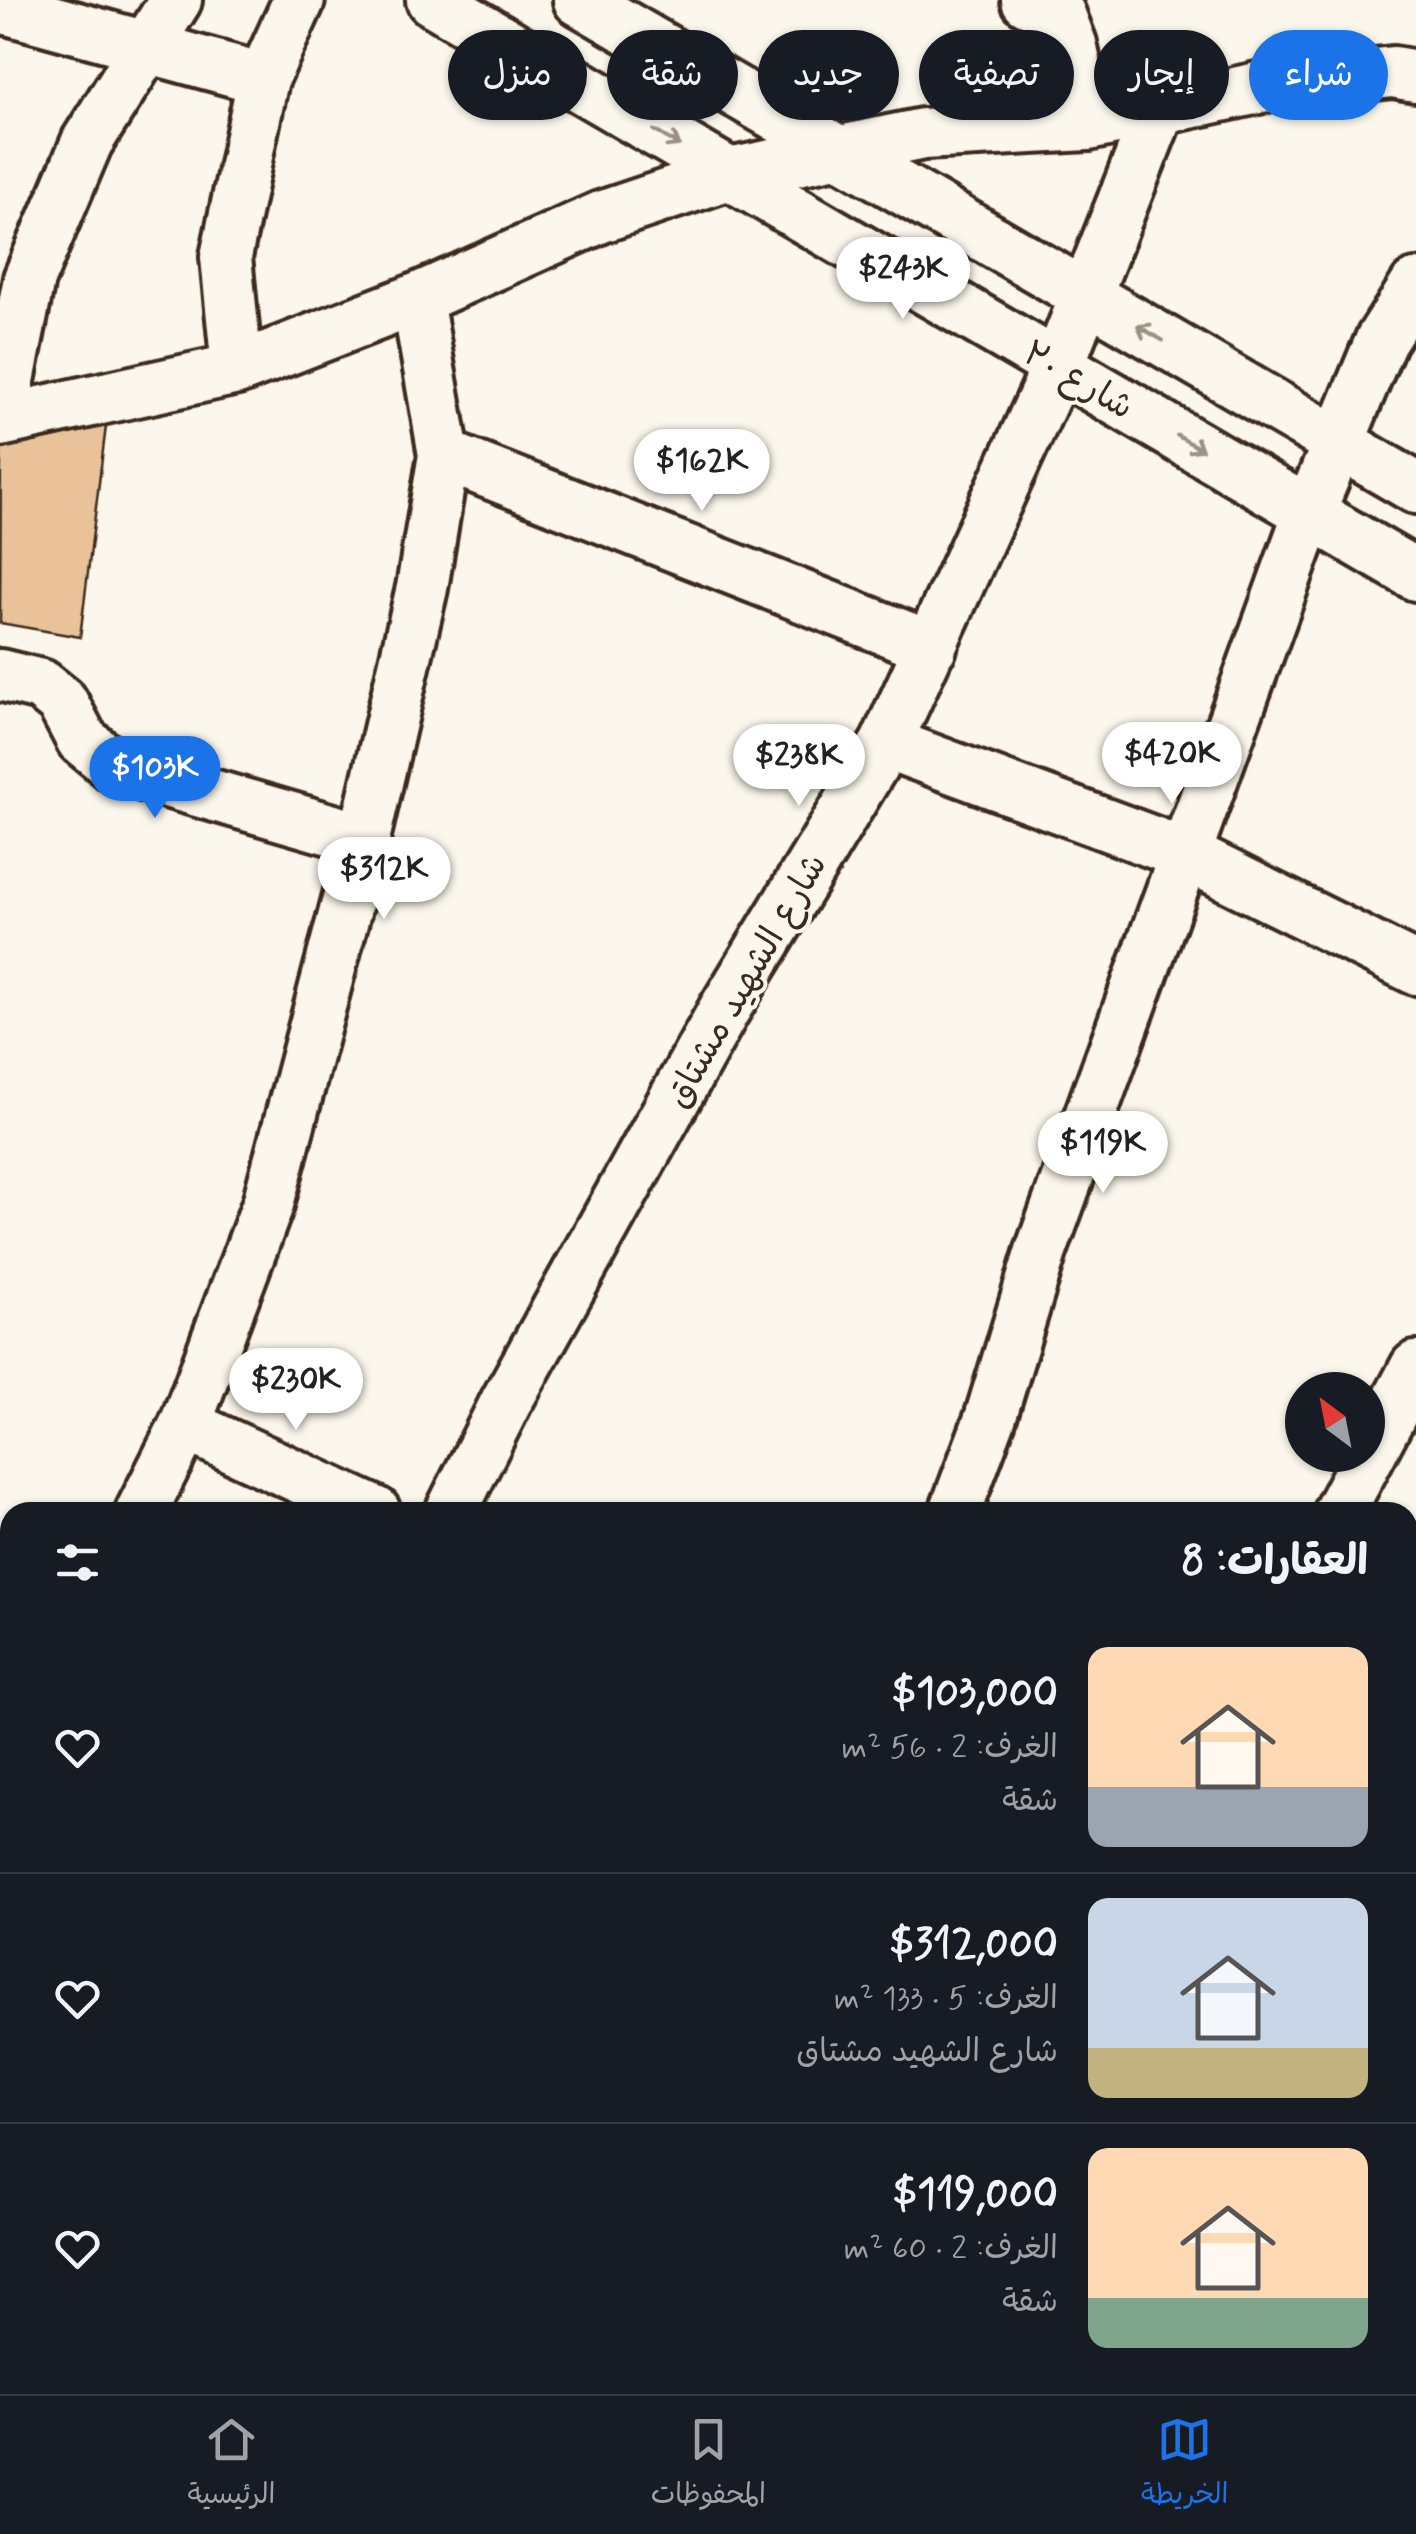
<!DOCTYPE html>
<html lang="ar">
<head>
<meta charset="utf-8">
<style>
	:root { --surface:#171b24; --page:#20242c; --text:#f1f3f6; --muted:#9ea1a6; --line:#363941; --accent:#1a73e8 }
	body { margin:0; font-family:Mynerve,"Playpen Sans Arabic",sans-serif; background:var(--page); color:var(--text); direction:rtl; height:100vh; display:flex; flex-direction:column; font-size:38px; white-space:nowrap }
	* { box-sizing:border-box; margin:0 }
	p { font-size:32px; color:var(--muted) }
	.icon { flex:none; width:55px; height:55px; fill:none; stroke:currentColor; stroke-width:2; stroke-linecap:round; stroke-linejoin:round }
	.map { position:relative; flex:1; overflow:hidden; direction:ltr }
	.details { position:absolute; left:0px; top:1502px; width:1418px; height:892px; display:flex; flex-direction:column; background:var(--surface); border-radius:30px 30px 0 0; box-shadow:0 2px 8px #0004; direction:rtl }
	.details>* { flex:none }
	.guide { position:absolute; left:30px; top:30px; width:1358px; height:90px; direction:rtl; display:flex; gap:20px }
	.needle { width:65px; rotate:328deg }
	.fabs { position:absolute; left:1285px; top:1372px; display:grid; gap:20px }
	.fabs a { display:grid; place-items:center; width:100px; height:100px; border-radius:50%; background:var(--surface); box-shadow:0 2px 8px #0004; font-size:50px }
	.price { position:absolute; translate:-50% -85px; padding:0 22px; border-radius:35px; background:#fff; color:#222; font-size:32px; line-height:65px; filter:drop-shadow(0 2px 5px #0008) }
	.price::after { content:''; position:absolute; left:50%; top:60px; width:30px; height:22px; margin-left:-15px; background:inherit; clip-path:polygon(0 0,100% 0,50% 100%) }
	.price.on { background:var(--accent); color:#fff }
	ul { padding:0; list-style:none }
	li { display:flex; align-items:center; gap:30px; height:250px; padding:0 50px }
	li+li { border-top:2px solid var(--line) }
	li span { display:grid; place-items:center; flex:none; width:280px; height:200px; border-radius:20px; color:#555 }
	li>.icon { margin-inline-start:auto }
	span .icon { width:120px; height:120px; fill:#fffc; stroke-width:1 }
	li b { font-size:42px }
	h2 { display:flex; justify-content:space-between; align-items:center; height:120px; padding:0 50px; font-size:42px }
	.pill { padding:0 35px; border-radius:45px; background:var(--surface); box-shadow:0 2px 8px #0004; font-size:35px; line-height:90px }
	.pill.on { background:var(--accent); color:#fff }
	.tabs { display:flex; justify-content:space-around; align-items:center; height:140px; border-top:2px solid var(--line); background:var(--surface); font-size:28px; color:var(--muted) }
	.tabs a { display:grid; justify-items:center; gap:5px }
	.tabs .on { color:var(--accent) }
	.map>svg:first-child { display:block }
</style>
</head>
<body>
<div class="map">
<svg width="1416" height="2394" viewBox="0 0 1416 2394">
	<rect width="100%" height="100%" fill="#fbf7ec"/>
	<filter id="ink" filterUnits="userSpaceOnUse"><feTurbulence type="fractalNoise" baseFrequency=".01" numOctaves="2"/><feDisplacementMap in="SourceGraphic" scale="20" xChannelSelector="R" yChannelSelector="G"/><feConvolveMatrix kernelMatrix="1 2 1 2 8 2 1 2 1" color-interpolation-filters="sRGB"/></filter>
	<g filter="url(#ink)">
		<path fill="#bce4a0" stroke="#7c875f" stroke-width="2.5" d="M0 2319 10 2326V2385H92L104 2394H0Z"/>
		<path fill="#e9c299" stroke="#3b2a1e" stroke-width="2.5" d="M106 426 80 637 0 623 1 449Z
			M931 2385H1270L1264 2394H926Z"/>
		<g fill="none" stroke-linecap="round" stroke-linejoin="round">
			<g stroke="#3b2a1e" stroke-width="58">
				<path id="minor" d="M432 0 1416 575
					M579 0 1416 488
					M1027 0 1060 15 1071 44 1088 125
					M0 7 263 79
					M237 369 226 257 263 79 299 0
					M0 421 237 369 417 299 601 217 729 174 923 134 1088 125 1267 86 1393 72 1416 76
					M1 421 29 279 87 142 176 0
					M444 455 931 647
					M0 675 41 685 62 702 82 740 115 767 364 839
					M886 743 1185 854 1416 969
					M185 1425 375 1512
					M141 1512 185 1425 268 1204 364 839 422 588 444 455 417 299
					M451 1512 506 1402 724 1010 886 743 1058 366 1160 108
					M955 1512 990 1419 1041 1251 1309 513 1381 340 1416 285
					M1339 1512 1416 1367
					M0 1764 10 1750
					M1408 1860 1416 1863
					M0 1948 10 1955
					M1408 2352 1416 2358
					M607 2385 620 2394
					M448 2394 454 2385
					M879 2394 884 2385"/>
			</g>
			<g stroke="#3b2a1e" stroke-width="62">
				<path id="major" d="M0 2257 10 2264
					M175 2385 187 2394"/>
			</g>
			<use href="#minor" stroke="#fbf7ec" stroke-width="50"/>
			<use href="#major" stroke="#fbddab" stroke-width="55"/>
		</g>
		<defs><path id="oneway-shaft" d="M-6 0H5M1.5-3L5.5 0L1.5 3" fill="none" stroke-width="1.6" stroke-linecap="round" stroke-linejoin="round" transform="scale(2.5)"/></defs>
		<g stroke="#9b9085">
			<use href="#oneway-shaft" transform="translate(667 138) rotate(30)"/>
			<use href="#oneway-shaft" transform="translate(1150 333) rotate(-150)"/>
			<use href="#oneway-shaft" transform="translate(1190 443) rotate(30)"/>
		</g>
	</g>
	<g text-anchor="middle" stroke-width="8" stroke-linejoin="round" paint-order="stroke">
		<g font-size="35" fill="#3b2a1e" stroke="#fbf7ec">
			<text transform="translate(1079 379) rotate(30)" y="12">شارع ٣٠</text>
			<text transform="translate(745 980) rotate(-60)" y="12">شارع الشهيد مشتاق</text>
		</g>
	</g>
</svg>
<div class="fabs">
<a><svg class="needle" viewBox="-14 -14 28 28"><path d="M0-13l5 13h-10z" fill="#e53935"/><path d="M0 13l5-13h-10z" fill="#9ea1a6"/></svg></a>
</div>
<b class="price" style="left:903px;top:322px">$243K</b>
<b class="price" style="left:702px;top:514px">$162K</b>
<b class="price" style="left:1172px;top:807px">$420K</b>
<b class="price" style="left:799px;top:809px">$238K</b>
<b class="price on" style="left:155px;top:821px">$103K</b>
<b class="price" style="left:384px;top:922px">$312K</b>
<b class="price" style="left:1103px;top:1196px">$119K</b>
<b class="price" style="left:296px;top:1433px">$230K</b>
<div class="guide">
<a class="pill on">شراء</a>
<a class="pill">إيجار</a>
<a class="pill">تصفية</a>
<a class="pill">جديد</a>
<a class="pill">شقة</a>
<a class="pill">منزل</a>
</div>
<section class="details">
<h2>العقارات: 8<svg class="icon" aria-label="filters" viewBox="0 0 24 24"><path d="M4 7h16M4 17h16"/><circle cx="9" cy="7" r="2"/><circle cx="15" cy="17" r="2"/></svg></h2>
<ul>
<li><span style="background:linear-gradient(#ffd9b3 70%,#9aa5b1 0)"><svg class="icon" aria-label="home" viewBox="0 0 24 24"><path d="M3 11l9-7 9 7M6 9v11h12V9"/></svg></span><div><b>$103,000</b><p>الغرف: 2 · 56 m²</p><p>شقة</p></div><svg class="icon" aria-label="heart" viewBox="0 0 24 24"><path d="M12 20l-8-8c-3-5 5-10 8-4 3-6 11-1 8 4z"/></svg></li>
<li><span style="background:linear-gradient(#c9d6e8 75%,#c2b280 0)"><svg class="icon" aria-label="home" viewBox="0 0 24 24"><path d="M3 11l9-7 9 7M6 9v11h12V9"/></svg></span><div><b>$312,000</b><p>الغرف: 5 · 133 m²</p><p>شارع الشهيد مشتاق</p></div><svg class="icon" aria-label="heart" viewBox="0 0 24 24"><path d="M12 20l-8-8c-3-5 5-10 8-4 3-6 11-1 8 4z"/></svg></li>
<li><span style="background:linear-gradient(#ffd9b3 75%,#7fa58c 0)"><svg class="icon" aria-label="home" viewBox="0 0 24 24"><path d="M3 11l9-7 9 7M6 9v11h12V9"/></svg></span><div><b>$119,000</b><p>الغرف: 2 · 60 m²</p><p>شقة</p></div><svg class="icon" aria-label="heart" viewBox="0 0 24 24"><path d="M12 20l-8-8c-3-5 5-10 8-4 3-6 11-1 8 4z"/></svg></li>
</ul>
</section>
</div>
<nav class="tabs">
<a class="on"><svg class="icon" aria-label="map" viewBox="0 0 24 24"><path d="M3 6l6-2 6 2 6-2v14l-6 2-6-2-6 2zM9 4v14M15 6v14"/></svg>الخريطة</a>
<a><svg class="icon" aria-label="saved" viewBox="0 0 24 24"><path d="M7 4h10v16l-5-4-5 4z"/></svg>المحفوظات</a>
<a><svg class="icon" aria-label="home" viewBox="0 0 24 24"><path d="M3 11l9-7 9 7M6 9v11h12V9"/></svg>الرئيسية</a>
</nav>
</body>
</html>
